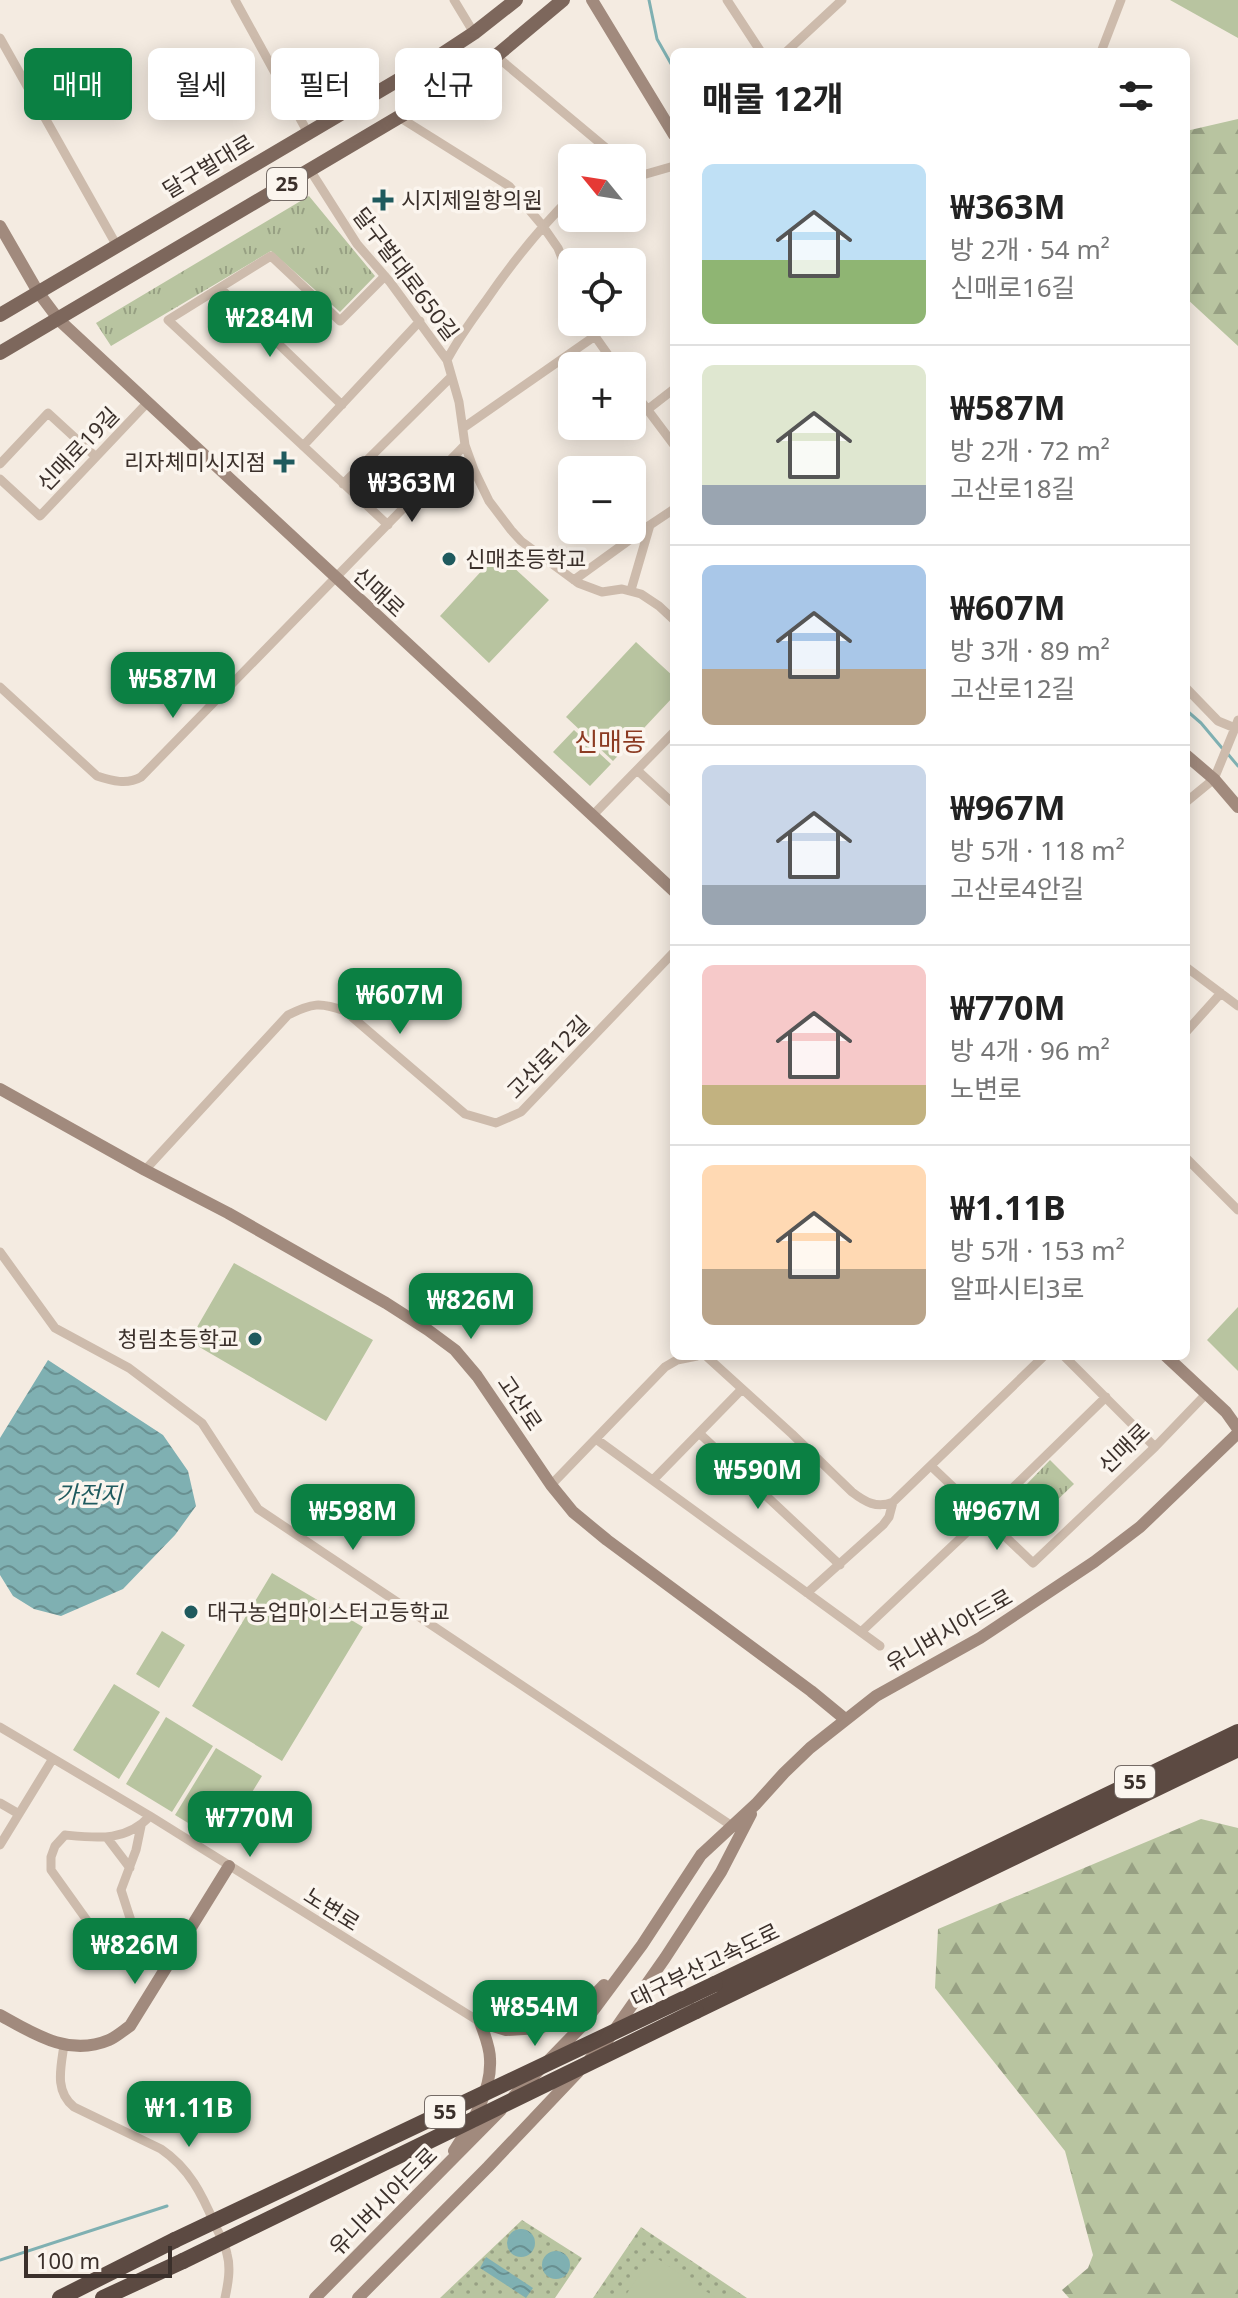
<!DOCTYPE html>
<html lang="ko">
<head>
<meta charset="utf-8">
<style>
	:root { --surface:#fff; --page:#f2f2f2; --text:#222; --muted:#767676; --line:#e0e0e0; --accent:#0b8043 }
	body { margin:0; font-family:"Noto Sans","Noto Sans KR",sans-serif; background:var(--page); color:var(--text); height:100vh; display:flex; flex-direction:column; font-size:30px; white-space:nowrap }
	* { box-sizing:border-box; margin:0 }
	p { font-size:26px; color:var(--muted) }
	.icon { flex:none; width:44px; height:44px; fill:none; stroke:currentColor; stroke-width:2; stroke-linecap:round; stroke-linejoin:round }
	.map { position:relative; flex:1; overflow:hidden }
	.drawer { position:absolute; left:670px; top:48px; width:520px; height:1312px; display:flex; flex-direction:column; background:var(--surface); border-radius:12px; box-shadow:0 4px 20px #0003 }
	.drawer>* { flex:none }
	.hud { position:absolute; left:24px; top:48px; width:526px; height:72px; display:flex; gap:16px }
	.needle { width:52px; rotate:300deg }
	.tools { position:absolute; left:558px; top:144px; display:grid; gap:16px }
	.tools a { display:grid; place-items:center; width:88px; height:88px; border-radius:12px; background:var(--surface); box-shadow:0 4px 20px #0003; font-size:40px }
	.scale { position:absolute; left:24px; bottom:20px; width:148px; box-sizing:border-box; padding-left:8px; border:4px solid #3b302b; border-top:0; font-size:22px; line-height:28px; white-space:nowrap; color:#3b302b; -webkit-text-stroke:6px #fbf5ee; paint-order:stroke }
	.price { position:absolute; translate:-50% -68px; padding:0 18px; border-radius:16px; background:var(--accent); color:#fff; font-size:26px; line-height:52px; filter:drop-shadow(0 2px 4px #0008) }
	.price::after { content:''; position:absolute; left:50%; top:48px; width:24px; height:18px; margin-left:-12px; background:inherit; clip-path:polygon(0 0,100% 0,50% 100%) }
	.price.selected { background:#222; color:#fff }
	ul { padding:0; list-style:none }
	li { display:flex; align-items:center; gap:24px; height:200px; padding:0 32px }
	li+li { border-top:2px solid var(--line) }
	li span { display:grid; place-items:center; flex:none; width:224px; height:160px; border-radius:12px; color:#555 }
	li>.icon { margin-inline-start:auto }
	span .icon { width:96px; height:96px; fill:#fffc; stroke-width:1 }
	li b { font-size:34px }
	h2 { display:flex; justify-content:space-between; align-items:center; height:96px; padding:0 32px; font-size:34px }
	.chip { padding:0 28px; border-radius:12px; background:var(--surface); box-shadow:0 4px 20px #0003; font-size:28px; line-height:72px }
	.chip.selected { background:var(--accent); color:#fff }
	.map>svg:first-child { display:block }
</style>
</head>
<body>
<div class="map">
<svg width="1238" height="2298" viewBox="0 0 1238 2298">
	<defs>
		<pattern id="grass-dots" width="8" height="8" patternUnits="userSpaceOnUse" patternTransform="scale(2)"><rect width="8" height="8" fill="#b8c4a0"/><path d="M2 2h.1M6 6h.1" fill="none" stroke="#97a083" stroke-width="1.8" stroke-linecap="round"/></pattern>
		<pattern id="forest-firs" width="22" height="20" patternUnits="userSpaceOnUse" patternTransform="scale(2)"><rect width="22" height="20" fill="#b8c4a0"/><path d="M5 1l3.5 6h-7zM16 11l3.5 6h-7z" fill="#97a083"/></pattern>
		<pattern id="park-tufts" width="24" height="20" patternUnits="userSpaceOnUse" patternTransform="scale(2)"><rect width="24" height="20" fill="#b8c4a0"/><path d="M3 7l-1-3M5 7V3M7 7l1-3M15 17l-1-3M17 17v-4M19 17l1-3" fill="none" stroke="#97a083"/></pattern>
		<pattern id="water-waves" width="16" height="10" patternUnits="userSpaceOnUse" patternTransform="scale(2)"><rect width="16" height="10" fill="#7fb0b2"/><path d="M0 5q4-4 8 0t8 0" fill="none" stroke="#699091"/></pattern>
	</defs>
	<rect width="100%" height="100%" fill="#f4ebe1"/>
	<path fill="url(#grass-dots)" d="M522 2220 582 2258 555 2298H440Z
		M641 2227 747 2298H593Z"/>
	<path fill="url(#forest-firs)" d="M1238 119V346L1186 298V131Z
		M1201 1819 1238 1828V2298H1069L1062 2290 1088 2268 1093 2255 1065 2151 935 1988 938 1929Z"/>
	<path fill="url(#park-tufts)" d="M309 196 375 276 340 312 271 251 111 346 96 323Z
		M1050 1460 1074 1484 1048 1509 1025 1486Z"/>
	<path fill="#b8c4a0" d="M1170 0H1238V38Z
		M498 553 549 600 489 663 440 616Z
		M636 642 674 677V696L613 761 566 717Z
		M574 730 611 764 590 786 553 752Z
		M234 1263 373 1340 326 1421 189 1341Z
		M1238 1307V1371L1207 1340Z
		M272 1573 363 1627 282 1761 192 1706Z
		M162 1631 185 1645 159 1688 136 1674Z
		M114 1684 160 1712 119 1779 73 1750Z
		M166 1717 213 1746 172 1812 126 1784Z
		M216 1748 262 1776 221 1843 175 1815Z
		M652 2255 716 2298H624Z"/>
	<path fill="url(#water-waves)" d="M48 1360 163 1435 188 1471 196 1506 175 1535 123 1589 61 1616 34 1609 13 1596 0 1575V1438Z
		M507 2243a14 14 0 1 1 28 0a14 14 0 1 1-28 0Z
		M542 2265a14 14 0 1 1 28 0a14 14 0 1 1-28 0Z
		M486 2257 533 2288 526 2298 480 2268Z"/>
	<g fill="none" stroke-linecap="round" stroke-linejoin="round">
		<path stroke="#7fb0b2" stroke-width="3" d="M649 0 657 39 674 69
			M1186 710 1201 723 1222 748
			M1227 753 1238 766
			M0 2260 167 2206"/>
		<path stroke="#cdbbac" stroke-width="9" d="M235 0 308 133
			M454 0 474 33
			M727 0 761 52
			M0 38 117 246
			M786 52 842 0
			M1101 52 1121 0
			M496 56 618 158
			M399 117 509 186 542 225 558 248 572 283
			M310 170 357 244 390 282 447 360 459 402 465 445 474 470 489 501 511 530 521 541 578 583 602 592 622 589 641 594 659 606 674 620
			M632 178 674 166
			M385 276 340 321 271 256 168 320 388 525
			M220 288 342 405
			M588 322 592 332 616 366
			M447 360C458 339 471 321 485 302 511 264 539 229 572 196
			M632 389 674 445
			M647 410 674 389
			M463 428 595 336
			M303 446 420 321
			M0 464 48 413 96 457
			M0 479 40 516 148 402
			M343 484 451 377
			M574 580 650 525
			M631 590 650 525 674 509
			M0 687 97 776C112 781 127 785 141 777L465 445
			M1186 688 1218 721 1235 728 1238 720
			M637 770 674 804
			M1186 802 1214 779 1235 728
			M593 815 674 732
			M1186 967 1238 1006
			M1186 1032 1221 993
			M1186 1158 1238 1210
			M145 1170 288 1015C312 1003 320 1002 345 1011L465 1114 496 1123 521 1112 674 952
			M0 1252 55 1328 129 1368 202 1423 258 1509 732 1826
			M706 1356 792 1434 852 1492C865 1502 877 1509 893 1502L1044 1356
			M1064 1356 1155 1447
			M699 1433 840 1565
			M596 1439 880 1646
			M931 1466 1033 1563 1155 1447 1207 1393
			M653 1480 742 1389
			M551 1485 665 1367 677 1360 697 1356
			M807 1593 883 1525 889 1517 893 1502
			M861 1632 984 1516 1106 1397
			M0 1727 150 1816 480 2022
			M0 1803 19 1814
			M141 1826 136 1850 121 1890 131 1921 117 1935 106 1938 91 1926 51 1870V1857L55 1846 65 1835C97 1838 126 1842 150 1816
			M108 1839 130 1868
			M0 1845 52 1760
			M64 2045C61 2067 54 2091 74 2107L161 2149C189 2168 202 2194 215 2225 219 2234 225 2244 227 2254 231 2268 228 2284 225 2298"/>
		<path stroke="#a18a7d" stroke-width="12" d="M592 0 674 135
			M0 226 38 292 59 320 674 891
			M1186 755 1214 779 1238 807
			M0 1089 145 1170 228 1213 386 1303 428 1330 455 1350 477 1376 551 1485 573 1512 607 1540 811 1691 845 1719
			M1166 1356 1226 1412 1238 1429
			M0 2015C34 2034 69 2057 109 2040 116 2037 124 2030 130 2026L229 1866
			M590 2059 604 2045 665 1958 721 1872 751 1814
			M514 2096 581 2027 642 1945 701 1855 756 1804 784 1773 810 1748 876 1696 980 1638 1094 1562 1140 1527 1238 1433
			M454 2151C471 2124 492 2092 490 2059 490 2047 484 2033 480 2022L506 2030 540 2028 581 2009 604 1985
			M315 2298 501 2110
			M358 2298 488 2167 578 2072"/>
		<path stroke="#7d675c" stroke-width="14" d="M0 315 439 56 474 33 516 0
			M0 353 443 91 496 56 563 0"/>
		<path stroke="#5c4a42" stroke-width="16" d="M715 1984 1238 1732
			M696 2011 1238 1749
			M60 2298 175 2240
			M103 2298 183 2261"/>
		<path stroke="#5c4a42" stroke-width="16" d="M175 2240 715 1984
			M183 2261 696 2011"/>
	</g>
	<g fill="#1f5a5e" stroke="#fbf5ee" stroke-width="3">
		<path d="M379 188h8v8h8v8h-8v8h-8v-8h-8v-8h8z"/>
		<path d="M280 450h8v8h8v8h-8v8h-8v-8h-8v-8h8z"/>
		<circle cx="449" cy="559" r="8"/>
		<circle cx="255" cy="1339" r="8"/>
		<circle cx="191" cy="1612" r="8"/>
	</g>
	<g text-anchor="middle" stroke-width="7" stroke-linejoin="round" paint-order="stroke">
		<g fill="#fbf5ee" stroke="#756b66" stroke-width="2">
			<rect x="267" y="168" width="40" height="32" rx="6"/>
			<rect x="1115" y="1766" width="40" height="32" rx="6"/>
			<rect x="425" y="2096" width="40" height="32" rx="6"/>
		</g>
		<g font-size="20" font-weight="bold" fill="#3b302b">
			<text x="287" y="191">25</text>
			<text x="1135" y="1789">55</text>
			<text x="445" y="2119">55</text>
		</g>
		<g font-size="22" fill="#3b302b" stroke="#fbf5ee">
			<text transform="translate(208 166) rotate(-31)" y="8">달구벌대로</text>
			<text transform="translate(406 274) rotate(53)" y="8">달구벌대로650길</text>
			<text transform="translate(78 449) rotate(-46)" y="8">신매로19길</text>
			<text transform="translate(379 592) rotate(43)" y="8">신매로</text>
			<text transform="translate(548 1057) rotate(-45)" y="8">고산로12길</text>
			<text transform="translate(520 1403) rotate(56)" y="8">고산로</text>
			<text transform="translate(1124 1448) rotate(-44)" y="8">신매로</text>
			<text transform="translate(949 1630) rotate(-30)" y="8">유니버시아드로</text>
			<text transform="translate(332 1909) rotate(32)" y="8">노변로</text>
			<text transform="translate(705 1965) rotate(-26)" y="8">대구부산고속도로</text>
			<text transform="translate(383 2201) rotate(-45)" y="8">유니버시아드로</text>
		</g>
		<g font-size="22" fill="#3b302b" stroke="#fbf5ee" text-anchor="start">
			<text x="401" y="208">시지제일항의원</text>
			<text x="266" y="470" text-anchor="end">리자체미시지점</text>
			<text x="465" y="567">신매초등학교</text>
			<text x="239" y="1347" text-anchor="end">청림초등학교</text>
			<text x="207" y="1620">대구농업마이스터고등학교</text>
		</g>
		<g font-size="24" font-style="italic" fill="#1f5a5e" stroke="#fbf5ee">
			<text x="89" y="1503">가전지</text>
		</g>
		<g font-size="26" fill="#8c3b22" stroke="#fbf5ee">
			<text x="610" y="751">신매동</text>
		</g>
	</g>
</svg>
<div class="tools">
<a><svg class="needle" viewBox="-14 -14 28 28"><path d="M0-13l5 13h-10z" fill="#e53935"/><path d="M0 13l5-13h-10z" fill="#767676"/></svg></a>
<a><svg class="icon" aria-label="locate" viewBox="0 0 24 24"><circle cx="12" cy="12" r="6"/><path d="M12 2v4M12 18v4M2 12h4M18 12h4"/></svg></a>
<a>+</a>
<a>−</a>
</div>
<div class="scale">100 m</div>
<b class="price" style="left:270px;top:359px">₩284M</b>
<b class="price selected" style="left:412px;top:524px">₩363M</b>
<b class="price" style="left:173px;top:720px">₩587M</b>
<b class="price" style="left:400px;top:1036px">₩607M</b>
<b class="price" style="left:471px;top:1341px">₩826M</b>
<b class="price" style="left:758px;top:1511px">₩590M</b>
<b class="price" style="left:353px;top:1552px">₩598M</b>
<b class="price" style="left:997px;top:1552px">₩967M</b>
<b class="price" style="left:250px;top:1859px">₩770M</b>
<b class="price" style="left:135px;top:1986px">₩826M</b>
<b class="price" style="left:535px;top:2048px">₩854M</b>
<b class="price" style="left:189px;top:2149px">₩1.11B</b>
<div class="hud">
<a class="chip selected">매매</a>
<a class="chip">월세</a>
<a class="chip">필터</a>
<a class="chip">신규</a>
</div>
<section class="drawer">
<h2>매물 12개<svg class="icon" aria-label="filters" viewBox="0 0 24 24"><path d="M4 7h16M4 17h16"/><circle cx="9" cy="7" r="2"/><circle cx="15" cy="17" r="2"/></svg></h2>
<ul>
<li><span style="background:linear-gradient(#bfe0f5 60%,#8fb573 0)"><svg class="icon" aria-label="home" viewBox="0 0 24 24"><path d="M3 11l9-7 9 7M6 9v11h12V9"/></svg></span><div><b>₩363M</b><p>방 2개 · 54 m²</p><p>신매로16길</p></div></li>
<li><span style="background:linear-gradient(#dfe7d0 75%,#9aa5b1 0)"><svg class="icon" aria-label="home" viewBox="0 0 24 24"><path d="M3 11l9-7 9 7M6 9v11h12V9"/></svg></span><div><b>₩587M</b><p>방 2개 · 72 m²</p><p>고산로18길</p></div></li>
<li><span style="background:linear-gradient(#a9c7e8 65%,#b9a48a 0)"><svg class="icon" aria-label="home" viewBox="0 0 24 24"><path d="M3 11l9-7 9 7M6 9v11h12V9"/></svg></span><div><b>₩607M</b><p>방 3개 · 89 m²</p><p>고산로12길</p></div></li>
<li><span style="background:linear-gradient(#c9d6e8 75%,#9aa5b1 0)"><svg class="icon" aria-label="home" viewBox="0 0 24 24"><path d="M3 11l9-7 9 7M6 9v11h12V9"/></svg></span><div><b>₩967M</b><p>방 5개 · 118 m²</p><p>고산로4안길</p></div></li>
<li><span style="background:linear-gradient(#f6c9c9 75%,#c2b280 0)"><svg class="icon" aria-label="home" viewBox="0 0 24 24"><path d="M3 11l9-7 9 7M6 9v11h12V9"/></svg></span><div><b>₩770M</b><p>방 4개 · 96 m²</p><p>노변로</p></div></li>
<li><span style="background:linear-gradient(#ffd9b3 65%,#b9a48a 0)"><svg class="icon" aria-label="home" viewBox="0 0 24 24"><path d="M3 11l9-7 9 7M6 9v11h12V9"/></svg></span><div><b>₩1.11B</b><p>방 5개 · 153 m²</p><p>알파시티3로</p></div></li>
</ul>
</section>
</div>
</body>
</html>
